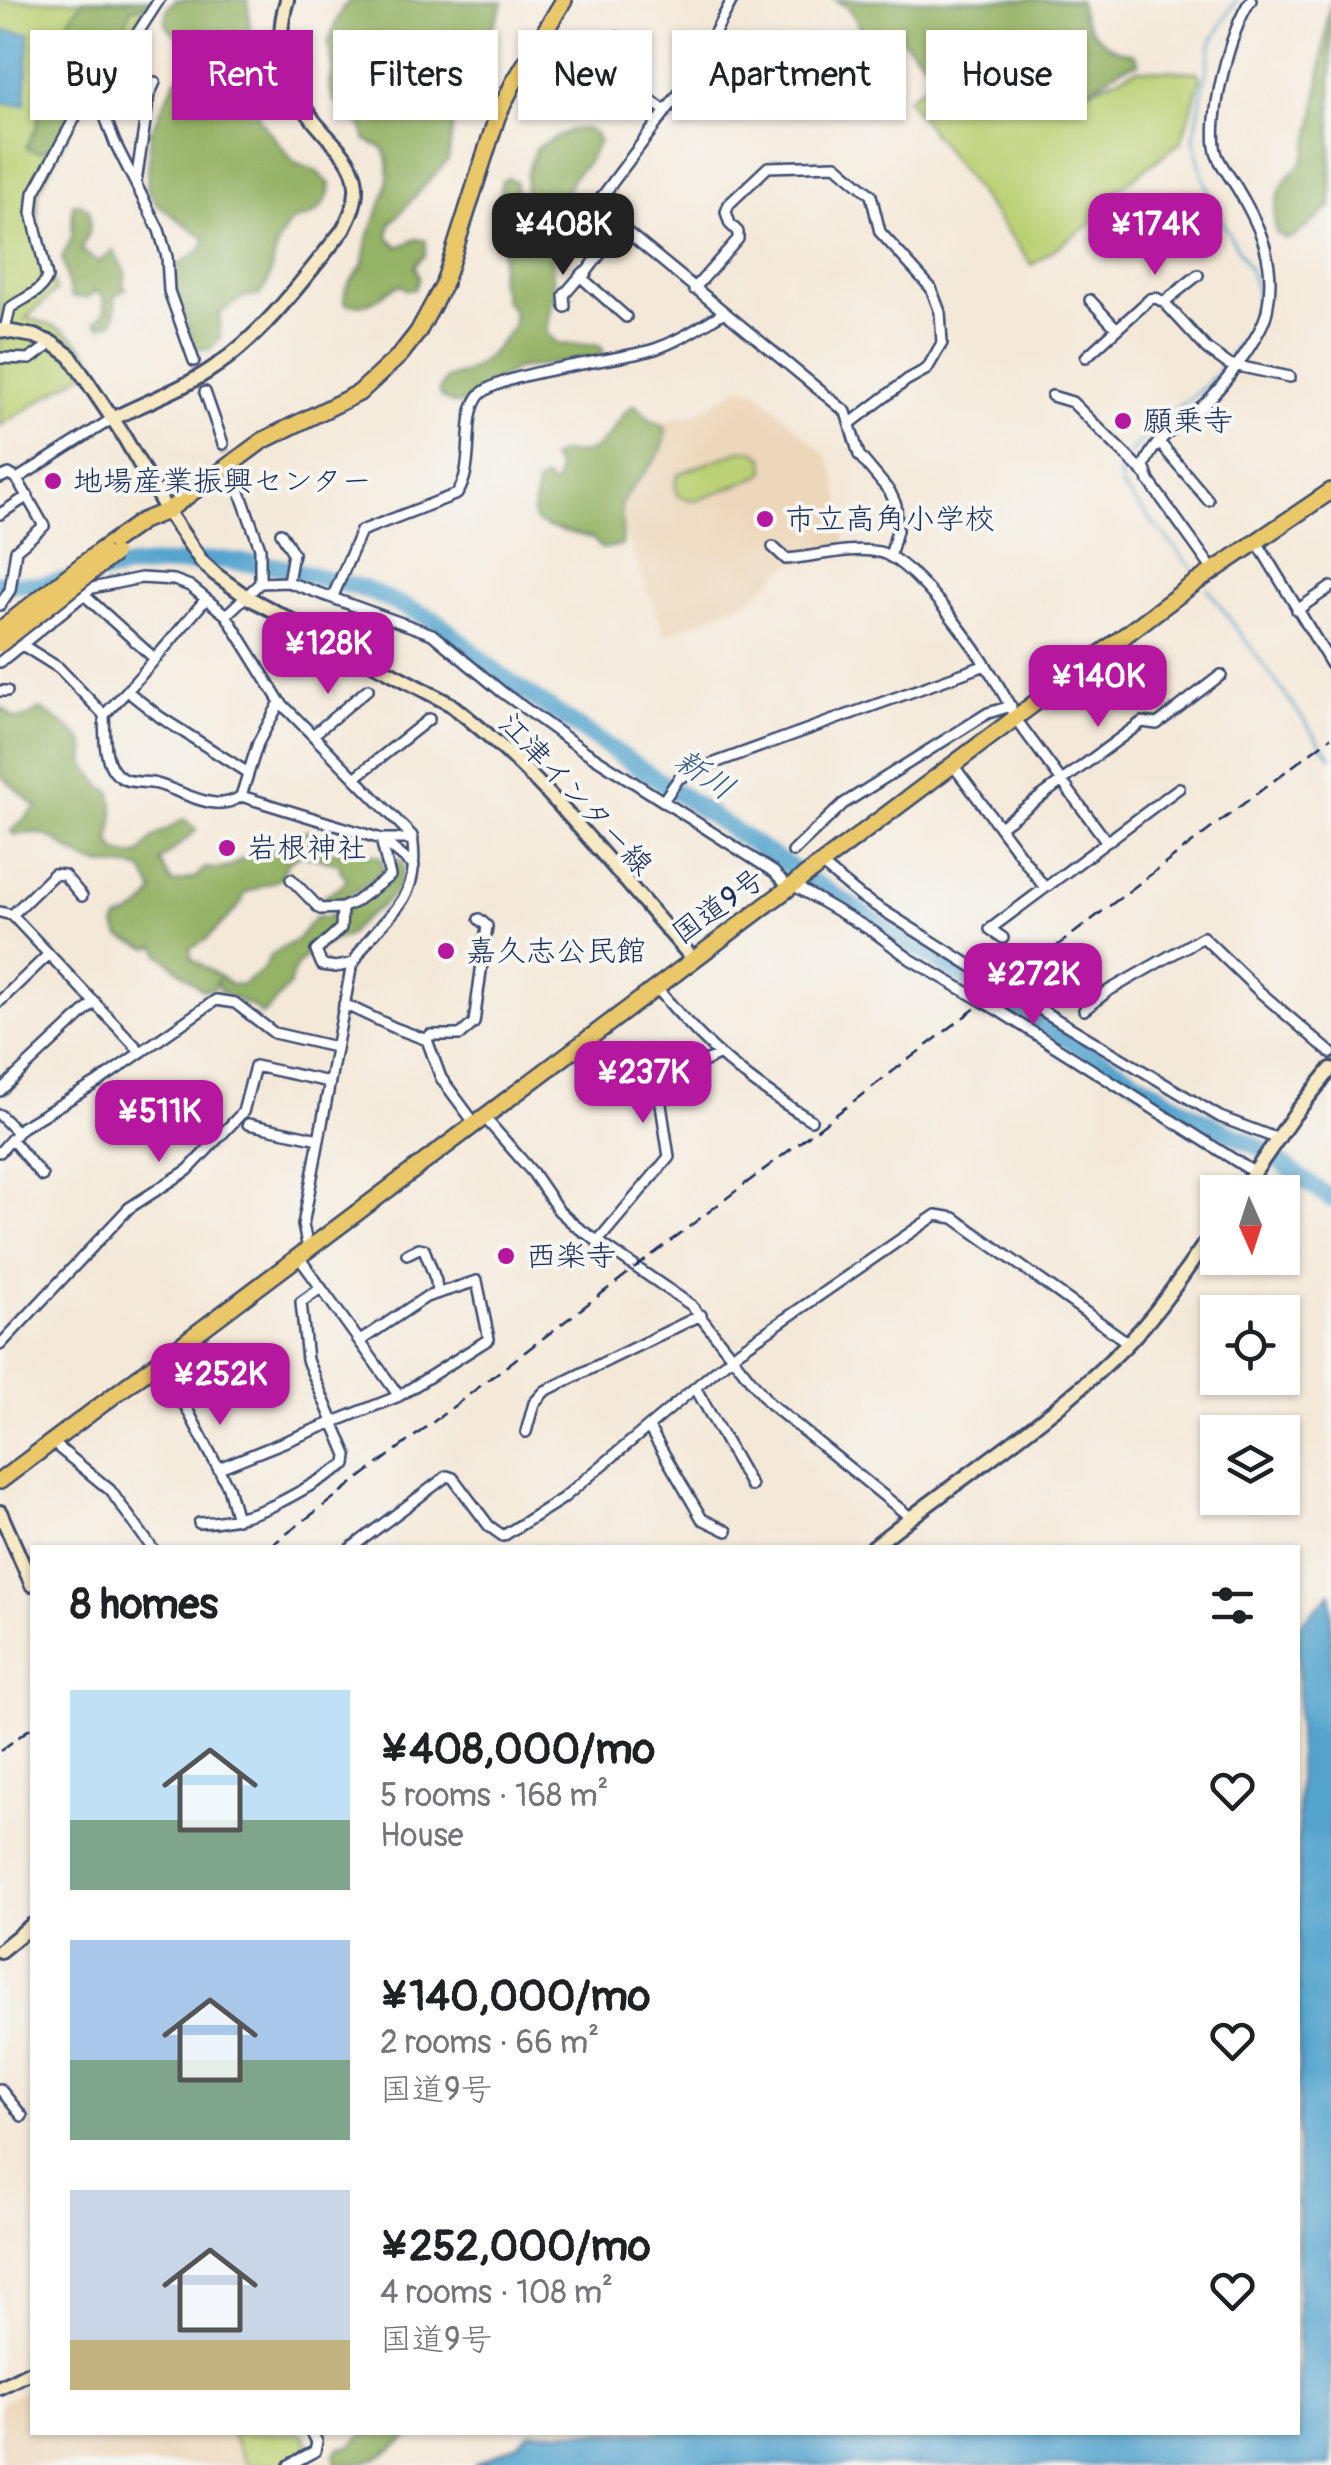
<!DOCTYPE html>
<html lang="en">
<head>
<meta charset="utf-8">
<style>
	:root { --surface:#fff; --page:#f2f2f2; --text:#202124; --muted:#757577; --accent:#b5179e }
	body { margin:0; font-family:Pangolin,"Klee One",sans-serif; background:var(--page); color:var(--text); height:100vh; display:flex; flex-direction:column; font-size:38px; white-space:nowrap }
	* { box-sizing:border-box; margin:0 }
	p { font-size:32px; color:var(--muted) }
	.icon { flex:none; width:55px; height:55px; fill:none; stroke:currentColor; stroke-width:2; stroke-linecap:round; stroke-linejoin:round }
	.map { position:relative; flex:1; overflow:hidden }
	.sheet { position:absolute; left:30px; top:1545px; width:1270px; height:890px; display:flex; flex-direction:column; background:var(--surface); border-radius:0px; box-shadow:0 2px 8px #0004 }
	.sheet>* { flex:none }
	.banner { position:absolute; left:30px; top:30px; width:1272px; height:90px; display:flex; gap:20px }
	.needle { width:65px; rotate:177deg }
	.fabs { position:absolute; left:1200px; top:1175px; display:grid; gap:20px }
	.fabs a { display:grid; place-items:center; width:100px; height:100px; border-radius:0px; background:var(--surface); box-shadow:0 2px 8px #0004; font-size:50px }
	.price { position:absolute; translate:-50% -85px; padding:0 22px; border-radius:20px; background:var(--accent); color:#fff; font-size:32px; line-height:65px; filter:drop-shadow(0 2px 5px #0008) }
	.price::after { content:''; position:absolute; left:50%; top:60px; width:30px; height:22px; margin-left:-15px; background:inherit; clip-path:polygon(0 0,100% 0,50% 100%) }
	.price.selected { background:#222; color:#fff }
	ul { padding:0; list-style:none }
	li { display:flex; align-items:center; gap:30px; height:250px; padding:0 40px }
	li span { display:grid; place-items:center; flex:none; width:280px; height:200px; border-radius:0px; color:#555 }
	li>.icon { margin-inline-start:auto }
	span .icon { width:120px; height:120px; fill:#fffc; stroke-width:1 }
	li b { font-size:42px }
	h2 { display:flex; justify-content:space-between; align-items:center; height:120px; padding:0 40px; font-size:42px }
	.chip { padding:0 35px; border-radius:0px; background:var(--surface); box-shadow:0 2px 8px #0004; font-size:35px; line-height:90px }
	.chip.selected { background:var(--accent); color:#fff }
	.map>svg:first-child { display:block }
</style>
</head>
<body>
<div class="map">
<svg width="1331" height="2465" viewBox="0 0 1331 2465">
	<rect width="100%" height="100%" fill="#f6f6f2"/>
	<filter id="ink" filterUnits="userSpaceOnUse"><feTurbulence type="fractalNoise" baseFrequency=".01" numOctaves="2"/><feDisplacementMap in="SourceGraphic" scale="20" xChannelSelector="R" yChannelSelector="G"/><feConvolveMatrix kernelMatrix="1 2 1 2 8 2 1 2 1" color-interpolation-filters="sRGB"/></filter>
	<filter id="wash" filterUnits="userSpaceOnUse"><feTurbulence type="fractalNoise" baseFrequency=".0048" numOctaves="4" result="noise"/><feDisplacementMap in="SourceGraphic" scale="40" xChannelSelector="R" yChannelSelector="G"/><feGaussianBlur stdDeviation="2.25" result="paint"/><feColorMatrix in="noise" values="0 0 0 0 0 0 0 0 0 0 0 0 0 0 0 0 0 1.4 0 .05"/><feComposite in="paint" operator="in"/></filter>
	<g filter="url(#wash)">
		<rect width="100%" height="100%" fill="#f4e9d9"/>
		<path fill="#edd7bb" d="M740 387 756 390 827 456 835 475 842 508 845 548 785 567 753 598 665 635 616 510 663 437 664 422 699 412Z
			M32 2387V2432H308L311 2444 307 2465H0V2404Z"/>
		<path fill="#bcd174" stroke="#6c8069" stroke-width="2.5" d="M0 0H152L97 75 38 193 37 222 56 291 26 318C62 326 76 336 98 365L0 426Z
			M979 64 1008 95 1038 103 1076 96 1137 69 1197 72 1201 79 1181 142 1100 203 1093 222 1032 265 907 99 949 66Z
			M742 450 754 451 764 457 765 470 762 475 696 501 678 496 675 485 678 474Z
			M231 2433H303L309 2445 307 2452 281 2465H247Z"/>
		<path fill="#95b366" stroke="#587162" stroke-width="2.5" d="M83 0H155L150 5 131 8 117 56 105 69 54 148 39 152 26 148 38 124 40 68 53 55 62 30Z
			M175 0H248L253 86 259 119 295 163 316 171 330 184C329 206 314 219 293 220 266 248 280 271 259 296H245L220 313V338L209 350 195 348 174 283 176 266 200 251 206 239 158 205 147 189 151 130 175 81 189 65 181 40 165 24 167 9Z
			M350 0 503 2 495 23 467 60 459 80 448 160 390 224 388 237 399 247 416 239 426 241 425 255 415 265 419 278 415 289H406L400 285C375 294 381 307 346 304 340 284 357 279 363 263 367 253 366 241 370 232 380 207 397 175 384 149L366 140 362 127 333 99 329 83 334 70 328 43 342 9Z
			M835 0H1079C1081 28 1106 50 1134 54L1139 63C1114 67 1110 79 1089 88 1072 96 1034 103 1017 93 1004 85 992 71 981 61L924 62 893 30 865 36 849 8Z
			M1331 0V207L1296 236 1286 239 1276 233C1271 217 1277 195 1286 180 1291 171 1302 167 1305 156 1321 106 1320 52 1331 0Z
			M586 129 595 134 599 142 585 165 571 179 568 193 550 224 554 295 546 333 559 344 598 345 603 349V354L598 357 516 369C502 375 466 406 457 404 452 404 445 399 441 397L439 390 447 378C478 373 496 349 514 325L513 309 506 302 499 280 505 227 500 191 502 181 508 178 515 181 518 206 523 215 527 173 536 148 571 130Z
			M80 203 89 210 90 228 81 250 99 262 113 250 126 274 123 283 126 289 115 295V317L111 323 100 327 95 322 105 313 104 299 97 291 87 298 71 297 62 257 72 238 73 204Z
			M635 405 649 418 665 427C671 456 632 478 622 504 618 517 625 532 622 545L602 549 592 538 547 527 537 522 533 515 537 483 544 479 553 485 557 482 558 469 551 458C562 450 570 455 583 453 605 449 616 423 629 408Z
			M3 708 14 719 26 718 40 709C50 715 82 735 85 746 86 748 84 761 84 763L101 786 111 792 114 814 110 841 115 851 129 856 140 854 153 838 184 819 197 830 160 861 172 883 195 878 205 868C231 872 230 865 254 852L261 854 277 848H296L302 834 308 830 322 837 329 852H362L380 857 384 869C370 884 344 901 324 903L325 895 342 886 348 878 341 872 339 864 300 854 288 862 280 879 245 893 240 905 206 940 190 948 191 958 231 984 241 985 262 971 271 955 298 939 316 916 328 917 388 885 393 878 394 861 398 859 403 865C404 903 366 909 348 936 322 942 293 956 290 985 279 995 272 1009 261 1015L256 1008 221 992 217 981 214 989 202 990 160 954 156 946 148 948 120 937 115 926 118 920C133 915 147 907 154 892L143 870C125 864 107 868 88 861 58 848 57 827 15 835L11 831 37 807 0 775V709Z
			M365 2433 366 2432 414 2433C385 2455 373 2465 336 2465L334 2454 340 2447 351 2446Z"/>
		<path fill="#54a4ce" stroke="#386a96" stroke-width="2.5" d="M0 31 29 33 25 105 0 103Z
			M1331 1593V2465H474L518 2444 530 2432H1298V1626Z"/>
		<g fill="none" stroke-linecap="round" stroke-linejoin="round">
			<path stroke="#54a4ce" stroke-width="2.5" d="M1228 357C1237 345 1249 332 1254 318 1266 282 1238 254 1224 224 1210 197 1198 165 1194 137L1212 41 1236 0
				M1129 454C1156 418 1197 400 1224 364
				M1125 461 1119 472 1122 487 1195 571
				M1208 589 1331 757"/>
			<path stroke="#54a4ce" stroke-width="18" d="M0 583 42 585 130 567 220 560 276 566 364 589 435 620 498 674 774 857 973 983 1197 1117 1260 1148 1331 1199"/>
		</g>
	</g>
	<g filter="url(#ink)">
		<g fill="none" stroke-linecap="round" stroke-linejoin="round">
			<path stroke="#c9c4c0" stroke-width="9" stroke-dasharray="9 4.5" stroke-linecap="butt" d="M194 361 205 392
				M223 444 235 478"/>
			<g stroke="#3c4b70" stroke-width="14">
				<path id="street" d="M732 0 692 76 598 202 599 209 846 412 859 455 890 492 896 505 897 530 890 557
					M617 37 613 54 618 75 665 111
					M96 93 115 143 159 230 167 257 169 291 194 361
					M136 182 149 95 155 82
					M620 228 582 278 626 317
					M694 289 738 239V232L730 224 726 212 729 204 768 167 836 165 871 195 880 232 931 288 940 312 942 343 927 369 907 380 852 422
					M1090 300 1117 329
					M1164 302 1198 275
					M565 307 564 295 583 273
					M5 330 10 308C23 298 42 293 47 277L32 213 34 193 83 103 115 68 159 0
					M1086 357 1150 299 1156 298 1164 302 1207 349 1228 364 1290 377
					M0 358 30 359 52 343
					M205 392 223 444
					M1052 396 1072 402 1146 475
					M1159 442 1208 500
					M0 478 9 474 17 479 44 526 16 550 10 590 0 605
					M235 478 260 548V583
					M17 479 112 419
					M0 514 28 496
					M281 533 293 553 288 582
					M1257 542 1331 664
					M773 547 786 559C816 557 850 546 879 552 919 561 1001 680 1015 718L1107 842
					M1213 570 1149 481 1144 466C1155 438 1179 424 1202 406 1221 390 1262 335 1267 311 1277 263 1261 228 1237 188 1231 178 1221 166 1217 155 1206 123 1231 26 1251 0
					M83 594 155 659 127 691 160 717 248 773
					M333 596 361 531 457 494C476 466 462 420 478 397 495 372 619 361 655 349 679 341 701 326 723 313
					M1297 610 1331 587
					M226 615 260 583 288 582 432 634 502 692 583 750 774 872 789 888
					M19 643 59 668 104 715 127 691
					M155 659 206 599
					M0 662 92 588 141 578 174 580 190 586 226 615 280 702 412 836C424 913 375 913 351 969L303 1225 308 1248
					M0 691H7
					M280 702 258 743 241 796 381 839 414 866
					M104 715C105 731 103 755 113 770 125 786 141 780 157 784 183 791 216 815 241 796
					M313 735 368 689
					M953 765 1045 888
					M356 777 429 719
					M663 801 679 778 712 764 986 665
					M1001 826 1142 722 1157 724 1221 675
					M793 852 843 804 988 713 1011 706
					M821 864 860 896 1051 1016 1220 1117 1278 1139
					M291 879 320 909 342 908 355 902 390 876 381 839H413
					M793 885 874 932 910 959 996 1009 1255 1173
					M342 908 341 928 316 951 322 965 336 967 354 963
					M0 912 12 915 141 1052
					M12 915 54 874 64 875 82 896
					M1003 938 990 929 1179 788
					M656 987C702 1043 748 1083 811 1120
					M0 1001 49 954
					M344 1004 395 1028 427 1040 441 1078 476 1125
					M1084 1010 1108 991 1203 937 1260 992 1331 1053
					M427 1040 430 1035H460L474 1023 487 926 479 919
					M0 1091 95 1002
					M0 1115 17 1132
					M485 1118 533 1173 559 1211 577 1227 691 1305 769 1403 910 1517
					M248 1124 319 1139
					M13 1141 42 1176
					M0 1152 21 1128 98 1082 216 1000 235 1003 274 1033 335 1047
					M597 1242 669 1157 658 1085 718 1055
					M407 1254 419 1248 424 1249 436 1281 437 1293
					M298 1256C332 1303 365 1349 399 1396L489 1339 477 1281 426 1297 360 1341
					M0 1345 129 1208 188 1170 243 1112 255 1066 329 1082
					M696 1389 751 1486
					M649 1428 702 1519 727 1531
					M526 1432 534 1403 545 1391 701 1315
					M53 1443 110 1490 152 1548
					M219 1468 399 1396
					M237 1519 228 1487 177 1390 244 1354
					M199 1523C259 1521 296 1494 346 1464L347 1455 307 1360 301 1302 321 1288
					M351 1548 447 1476 453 1478 489 1526 503 1536 562 1499 740 1350 936 1215 954 1218 1127 1342
					M0 2089 22 2116
					M289 2465 315 2451 317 2442 312 2432"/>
			</g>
			<g stroke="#3c4b70" stroke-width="18">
				<path id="secondary" d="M0 330 34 336 52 343 70 356 120 430 167 511 202 562 215 574 247 597 450 704C543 774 616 872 693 959
					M112 419C147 401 184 389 216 366 266 332 305 277 343 230 350 217 357 201 356 186 355 164 339 149 325 134 290 96 271 51 287 0
					M1241 1192 1294 1115 1331 1069
					M0 1512 32 1585
					M872 1548C961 1475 1062 1416 1140 1330 1169 1298 1192 1261 1218 1225
					M0 1951 32 1925
					M0 2387 32 2371"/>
			</g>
			<g stroke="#3c4b70" stroke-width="20">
				<path id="highway" d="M101 550 142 521 167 511 262 441 359 393 400 355 418 332 443 286 497 117 513 84 564 0
					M0 1481 1188 588 1331 491"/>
			</g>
			<use href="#street" stroke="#fff" stroke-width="9"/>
			<use href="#secondary" stroke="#f7e9c3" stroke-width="12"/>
			<use href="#highway" stroke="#eac769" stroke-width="15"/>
			<path stroke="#1b2f5e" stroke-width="2.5" stroke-dasharray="15 8" stroke-linecap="butt" d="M268 1548 1331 737
				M0 1751 32 1727"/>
			<g stroke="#3c4b70" stroke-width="20" stroke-linecap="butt">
				<path id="highway-bridge" d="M0 630 101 550
					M0 644 114 554"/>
			</g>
			<use href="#highway-bridge" stroke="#eac769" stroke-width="15"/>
		</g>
	</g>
	<g fill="#b5179e" stroke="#f6f6f2" stroke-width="4">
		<circle cx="1123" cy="421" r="10"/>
		<circle cx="53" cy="481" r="10"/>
		<circle cx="765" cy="519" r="10"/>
		<circle cx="227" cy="848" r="10"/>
		<circle cx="446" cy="951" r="10"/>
		<circle cx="506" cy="1256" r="10"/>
	</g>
	<g text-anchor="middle" stroke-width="8" stroke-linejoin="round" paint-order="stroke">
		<g font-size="30" fill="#1b2f5e" stroke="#f6f6f2" text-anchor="start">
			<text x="1143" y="431">願乗寺</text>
			<text x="73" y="491">地場産業振興センター</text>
			<text x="785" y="529">市立高角小学校</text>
			<text x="247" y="858">岩根神社</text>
			<text x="466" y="961">嘉久志公民館</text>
			<text x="526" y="1266">西楽寺</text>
		</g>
		<g font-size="30" fill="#1b2f5e" stroke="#f6f6f2">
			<text transform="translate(576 794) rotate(47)" y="10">江津インター線</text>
			<text transform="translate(718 906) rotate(-36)" y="10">国道9号</text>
		</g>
		<g font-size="32" font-style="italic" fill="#2f5885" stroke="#f6f6f2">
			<text transform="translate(705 774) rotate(34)" y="11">新川</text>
		</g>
	</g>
</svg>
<div class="fabs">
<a><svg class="needle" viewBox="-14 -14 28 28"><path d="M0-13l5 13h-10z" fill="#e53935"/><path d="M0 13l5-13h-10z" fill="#757577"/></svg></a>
<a><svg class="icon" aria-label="locate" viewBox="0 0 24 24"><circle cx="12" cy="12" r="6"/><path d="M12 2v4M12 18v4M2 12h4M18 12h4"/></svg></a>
<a><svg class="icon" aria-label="layers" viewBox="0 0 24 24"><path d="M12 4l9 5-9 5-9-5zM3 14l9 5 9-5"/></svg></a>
</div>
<b class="price selected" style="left:563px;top:278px">¥408K</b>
<b class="price" style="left:1155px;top:278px">¥174K</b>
<b class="price" style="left:328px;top:697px">¥128K</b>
<b class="price" style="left:1098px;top:730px">¥140K</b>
<b class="price" style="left:1033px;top:1028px">¥272K</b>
<b class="price" style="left:643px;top:1126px">¥237K</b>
<b class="price" style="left:159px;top:1165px">¥511K</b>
<b class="price" style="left:220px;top:1428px">¥252K</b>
<div class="banner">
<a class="chip">Buy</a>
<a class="chip selected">Rent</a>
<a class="chip">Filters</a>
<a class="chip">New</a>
<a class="chip">Apartment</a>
<a class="chip">House</a>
</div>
<section class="sheet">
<h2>8 homes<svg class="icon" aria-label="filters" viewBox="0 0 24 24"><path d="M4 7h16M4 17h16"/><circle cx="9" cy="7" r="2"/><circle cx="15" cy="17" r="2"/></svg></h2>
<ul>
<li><span style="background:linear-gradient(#bfe0f5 65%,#7fa58c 0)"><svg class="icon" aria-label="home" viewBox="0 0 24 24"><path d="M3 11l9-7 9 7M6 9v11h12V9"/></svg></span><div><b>¥408,000/mo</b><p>5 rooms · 168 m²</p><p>House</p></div><svg class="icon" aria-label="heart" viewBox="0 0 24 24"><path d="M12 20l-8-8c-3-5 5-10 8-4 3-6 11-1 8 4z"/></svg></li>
<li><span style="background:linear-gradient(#a9c7e8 60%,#7fa58c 0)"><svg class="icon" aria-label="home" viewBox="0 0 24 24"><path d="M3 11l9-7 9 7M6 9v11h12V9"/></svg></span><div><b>¥140,000/mo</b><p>2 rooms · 66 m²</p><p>国道9号</p></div><svg class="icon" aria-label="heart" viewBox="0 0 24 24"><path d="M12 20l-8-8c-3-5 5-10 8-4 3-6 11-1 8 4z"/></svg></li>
<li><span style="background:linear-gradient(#c9d6e8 75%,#c2b280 0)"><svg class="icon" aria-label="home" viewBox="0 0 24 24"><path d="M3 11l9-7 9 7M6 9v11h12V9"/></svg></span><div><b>¥252,000/mo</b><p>4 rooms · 108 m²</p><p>国道9号</p></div><svg class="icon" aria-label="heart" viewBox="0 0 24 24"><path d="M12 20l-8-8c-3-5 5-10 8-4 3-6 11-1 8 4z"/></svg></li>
</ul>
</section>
</div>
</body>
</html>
